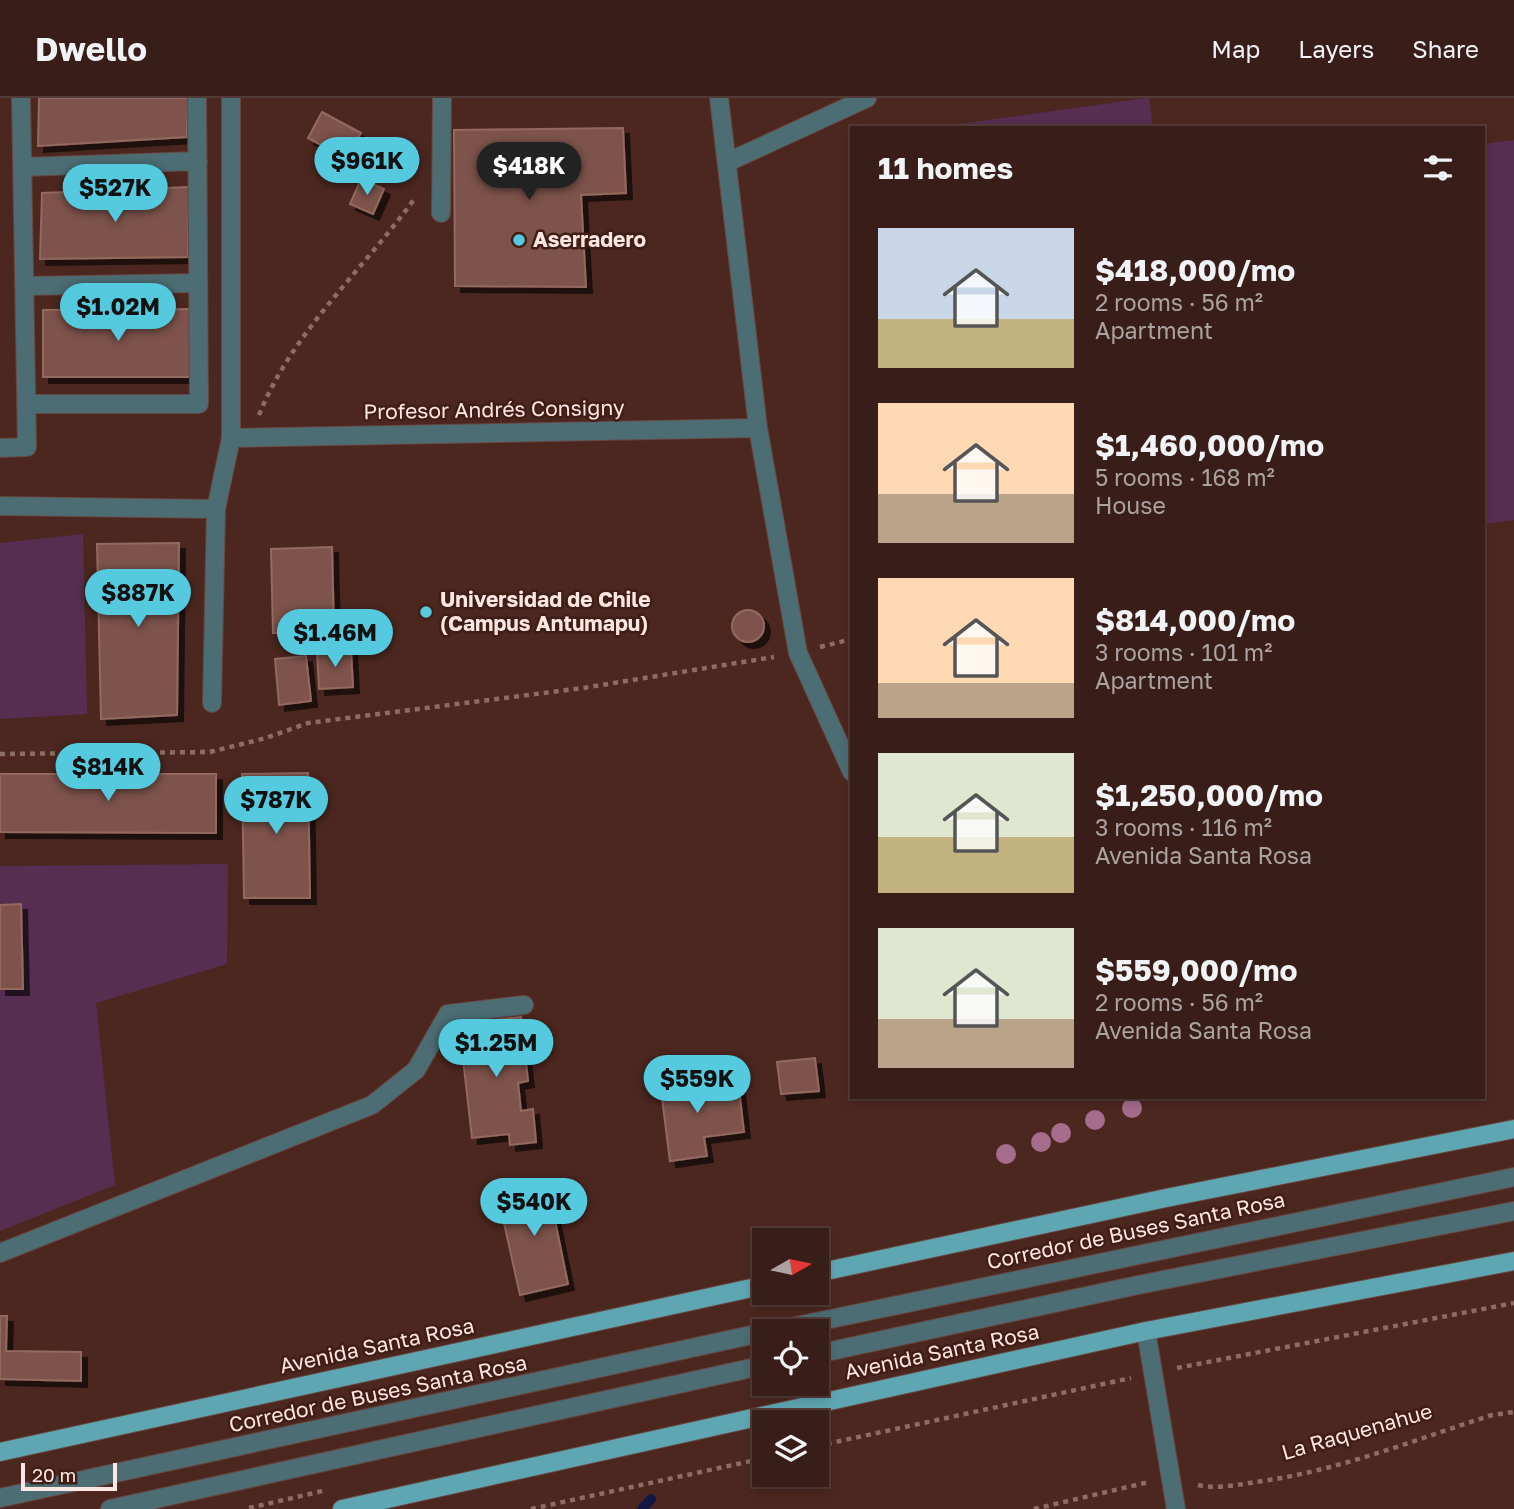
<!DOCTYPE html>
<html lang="en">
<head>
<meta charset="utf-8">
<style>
	:root { --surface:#391d18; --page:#442a25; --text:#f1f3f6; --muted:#aba2a2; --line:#533b37; --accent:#55cadf }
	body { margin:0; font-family:"Golos Text",sans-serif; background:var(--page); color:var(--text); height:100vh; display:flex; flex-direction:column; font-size:26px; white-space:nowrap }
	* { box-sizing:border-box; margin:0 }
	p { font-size:23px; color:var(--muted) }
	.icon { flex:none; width:38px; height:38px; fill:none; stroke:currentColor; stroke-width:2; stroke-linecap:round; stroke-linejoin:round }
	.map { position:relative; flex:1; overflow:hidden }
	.details { position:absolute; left:850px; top:28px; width:635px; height:973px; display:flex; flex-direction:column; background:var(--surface); border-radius:0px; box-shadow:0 4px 10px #0003,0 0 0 2px var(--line) }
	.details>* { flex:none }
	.needle { width:46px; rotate:81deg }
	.tools { position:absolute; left:752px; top:1130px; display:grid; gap:14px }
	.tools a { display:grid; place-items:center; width:77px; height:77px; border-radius:0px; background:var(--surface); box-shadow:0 4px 10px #0003,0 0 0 2px var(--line); font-size:35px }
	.scale { position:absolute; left:21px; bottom:18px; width:96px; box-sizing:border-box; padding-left:7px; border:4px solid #fce7e3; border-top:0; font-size:19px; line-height:24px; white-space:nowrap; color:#fce7e3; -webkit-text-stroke:5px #411d16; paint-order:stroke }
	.price { position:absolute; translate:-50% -60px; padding:0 16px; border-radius:24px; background:var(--accent); color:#111; font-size:23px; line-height:46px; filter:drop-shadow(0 2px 4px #0008) }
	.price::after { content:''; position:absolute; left:50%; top:42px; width:21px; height:16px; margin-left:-10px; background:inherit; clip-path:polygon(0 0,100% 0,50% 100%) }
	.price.selected { background:#222; color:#fff }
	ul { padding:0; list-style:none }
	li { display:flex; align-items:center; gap:21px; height:175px; padding:0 28px }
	li span { display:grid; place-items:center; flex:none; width:196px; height:140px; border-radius:0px; color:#555 }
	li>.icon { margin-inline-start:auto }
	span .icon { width:84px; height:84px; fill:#fffc; stroke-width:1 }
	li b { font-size:30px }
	h2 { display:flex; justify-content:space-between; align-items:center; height:84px; padding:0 28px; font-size:30px }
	header { display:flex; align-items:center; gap:42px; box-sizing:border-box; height:98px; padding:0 35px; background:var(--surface); border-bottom:2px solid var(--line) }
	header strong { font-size:33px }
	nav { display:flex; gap:38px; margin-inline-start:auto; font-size:24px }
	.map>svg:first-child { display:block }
</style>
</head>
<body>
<header>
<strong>Dwello</strong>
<nav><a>Map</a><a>Layers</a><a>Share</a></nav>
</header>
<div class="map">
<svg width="1514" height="1411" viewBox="0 0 1514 1411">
	<defs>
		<filter id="shadow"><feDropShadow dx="6" dy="6" stdDeviation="0" flood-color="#0009"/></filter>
	</defs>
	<rect width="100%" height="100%" fill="#4c2720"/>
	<path fill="#562e51" d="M1146 0H1149L1153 30H931Z
		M1514 42V422L1484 426V46Z
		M83 436 87 616 0 621V445Z
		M228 766 227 866 96 905 115 1087 0 1133V768Z"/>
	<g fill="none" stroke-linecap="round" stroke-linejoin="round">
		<path stroke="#111847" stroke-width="10" d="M642 1411 651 1401"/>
	</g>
	<path fill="#7d534b" stroke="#946960" stroke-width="2" filter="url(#shadow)" d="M39 0H188L187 39 38 48Z
		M322 14 361 35 347 61 308 40Z
		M623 30 626 95 581 97 586 189 455 188 454 32Z
		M361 81 384 91 373 116 350 106Z
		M189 89 188 159 40 161 42 95Z
		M192 211V279H43V212Z
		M179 445 177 617 101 621 97 446Z
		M332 449 334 533 273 535 271 451Z
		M732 528a16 16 0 1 1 32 0a16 16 0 1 1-32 0Z
		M351 551 353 589 319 591 317 553Z
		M306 558 311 603 279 607 275 561Z
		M308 675 310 800H244L242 676Z
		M0 676H216V735L0 734Z
		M21 806 23 891H0V807Z
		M521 919 528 983 518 985 521 1013 533 1011 536 1044 510 1047 509 1036 472 1040 459 926Z
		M815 960 819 993 781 996 777 964Z
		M695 973 698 996 739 991 744 1034 704 1039 707 1058 670 1063 659 977Z
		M550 1087 551 1093 564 1090 567 1105 552 1108 568 1186 520 1197 498 1098Z
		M0 1218H7L6 1253 81 1254V1283L0 1281Z"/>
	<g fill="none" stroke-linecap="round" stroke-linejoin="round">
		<g stroke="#68463f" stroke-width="20">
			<path id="service" d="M719 0 758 330 798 555 852 674
				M728 64 867 0
				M22 69 198 63
				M441 115 442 0
				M24 188 198 185
				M26 306H199L197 0
				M231 340 758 330
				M0 350 27 349 21 0
				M0 408 216 411
				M212 605 216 411 231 340V0
				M0 1155 372 1007 416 972 448 916 524 907
				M1146 1233 1176 1411
				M768 1234 1514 1079
				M817 1256 1138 1187 1514 1113
				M0 1400 765 1234
				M110 1411 765 1267"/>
		</g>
		<g stroke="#68463f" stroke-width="20">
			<path id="primary" d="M817 1175 1166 1100 1514 1031
				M0 1354 765 1187
				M342 1411 1146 1233 1514 1163"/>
		</g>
		<path stroke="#8b6c66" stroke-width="4.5" stroke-dasharray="5 5" stroke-linecap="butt" d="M259 317C292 234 364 171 415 100
			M820 549 852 541
			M0 656 210 654 266 640 308 625 583 590 774 559
			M1177 1270 1514 1205
			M817 1348 1131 1280
			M1198 1387C1217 1391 1237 1387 1256 1384 1338 1373 1414 1342 1492 1317L1514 1314
			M249 1410 327 1392
			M531 1411 765 1360
			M1034 1411 1149 1384"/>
		<use href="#service" stroke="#4c6d74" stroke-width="18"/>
		<use href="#primary" stroke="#5fa6b3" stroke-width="18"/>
	</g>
	<g fill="#a56c8c">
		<circle cx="1132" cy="1010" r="10"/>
		<circle cx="1095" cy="1022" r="10"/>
		<circle cx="1061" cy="1035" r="10"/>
		<circle cx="1041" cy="1044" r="10"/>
		<circle cx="1006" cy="1056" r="10"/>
	</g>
	<g fill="#55cadf" stroke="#411d16" stroke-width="2.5">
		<circle cx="519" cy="142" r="7"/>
		<circle cx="426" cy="514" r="7"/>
	</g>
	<g text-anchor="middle" stroke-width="5" stroke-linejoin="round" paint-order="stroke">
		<g font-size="21" font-weight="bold" fill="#fce7e3" stroke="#411d16" text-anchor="start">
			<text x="533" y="149">Aserradero</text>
			<text x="440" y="509">Universidad de Chile<tspan x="440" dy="24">(Campus Antumapu)</tspan></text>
		</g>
		<g font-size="21" fill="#fce7e3" stroke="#411d16">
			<text transform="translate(494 312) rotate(-1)" y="7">Profesor Andrés Consigny</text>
			<text transform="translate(1136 1133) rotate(-12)" y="7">Corredor de Buses Santa Rosa</text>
			<text transform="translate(377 1248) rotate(-12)" y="7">Avenida Santa Rosa</text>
			<text transform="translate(942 1254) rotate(-12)" y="7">Avenida Santa Rosa</text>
			<text transform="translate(378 1296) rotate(-12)" y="7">Corredor de Buses Santa Rosa</text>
			<text transform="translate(1357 1334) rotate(-16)" y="7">La Raquenahue</text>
		</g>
	</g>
</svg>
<div class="tools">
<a><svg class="needle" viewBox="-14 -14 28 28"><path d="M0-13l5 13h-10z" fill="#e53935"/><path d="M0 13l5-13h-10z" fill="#aba2a2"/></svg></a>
<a><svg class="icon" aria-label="locate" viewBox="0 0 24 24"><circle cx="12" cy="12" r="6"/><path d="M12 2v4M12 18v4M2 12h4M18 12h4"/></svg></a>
<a><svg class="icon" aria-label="layers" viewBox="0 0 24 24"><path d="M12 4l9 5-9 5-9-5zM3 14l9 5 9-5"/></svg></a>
</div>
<div class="scale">20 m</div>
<b class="price" style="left:367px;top:99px">$961K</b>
<b class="price selected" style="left:529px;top:104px">$418K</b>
<b class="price" style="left:115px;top:126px">$527K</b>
<b class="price" style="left:118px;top:245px">$1.02M</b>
<b class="price" style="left:138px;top:531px">$887K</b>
<b class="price" style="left:335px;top:571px">$1.46M</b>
<b class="price" style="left:108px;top:705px">$814K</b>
<b class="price" style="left:276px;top:738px">$787K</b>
<b class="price" style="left:496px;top:981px">$1.25M</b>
<b class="price" style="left:697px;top:1017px">$559K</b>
<b class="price" style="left:534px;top:1140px">$540K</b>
<section class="details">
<h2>11 homes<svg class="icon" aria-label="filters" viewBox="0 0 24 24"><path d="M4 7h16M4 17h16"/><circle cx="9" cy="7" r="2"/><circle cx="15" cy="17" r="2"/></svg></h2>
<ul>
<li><span style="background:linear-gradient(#c9d6e8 65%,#c2b280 0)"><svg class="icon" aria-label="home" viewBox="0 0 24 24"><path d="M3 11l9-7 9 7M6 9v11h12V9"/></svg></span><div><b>$418,000/mo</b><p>2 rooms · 56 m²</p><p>Apartment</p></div></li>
<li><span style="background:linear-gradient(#ffd9b3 65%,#b9a48a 0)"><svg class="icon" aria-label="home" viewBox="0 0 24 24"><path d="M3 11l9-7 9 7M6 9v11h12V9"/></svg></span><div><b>$1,460,000/mo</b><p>5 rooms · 168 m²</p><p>House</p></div></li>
<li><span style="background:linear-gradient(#ffd9b3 75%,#b9a48a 0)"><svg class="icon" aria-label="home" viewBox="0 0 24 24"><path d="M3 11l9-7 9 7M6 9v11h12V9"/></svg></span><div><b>$814,000/mo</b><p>3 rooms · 101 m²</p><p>Apartment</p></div></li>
<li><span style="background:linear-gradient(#dfe7d0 60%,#c2b280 0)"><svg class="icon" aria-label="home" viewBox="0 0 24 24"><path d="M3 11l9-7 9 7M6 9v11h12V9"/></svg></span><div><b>$1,250,000/mo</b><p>3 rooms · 116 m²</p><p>Avenida Santa Rosa</p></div></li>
<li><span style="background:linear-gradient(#dfe7d0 65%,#b9a48a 0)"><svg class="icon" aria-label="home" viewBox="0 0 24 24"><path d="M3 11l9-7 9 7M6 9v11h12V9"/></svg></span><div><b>$559,000/mo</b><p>2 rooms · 56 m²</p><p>Avenida Santa Rosa</p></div></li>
</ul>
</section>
</div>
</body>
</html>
